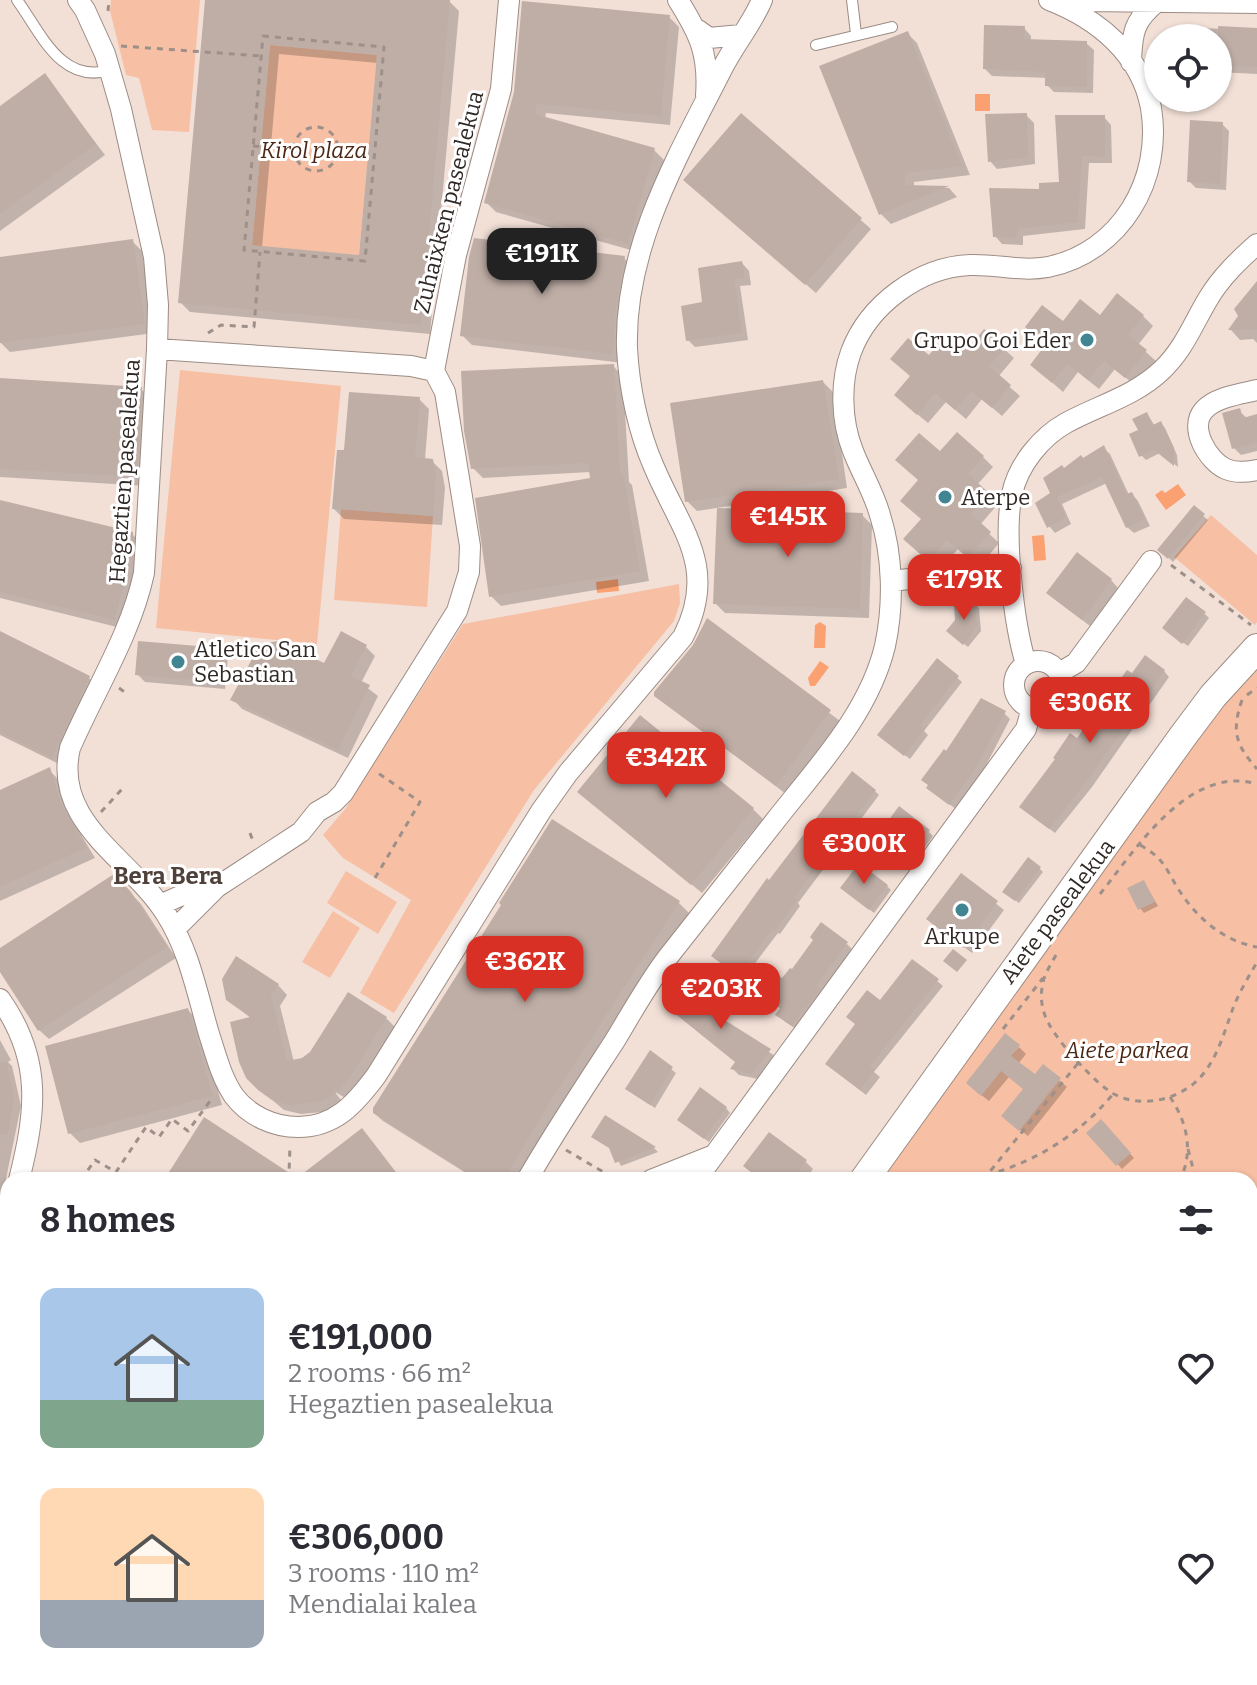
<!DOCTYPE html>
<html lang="en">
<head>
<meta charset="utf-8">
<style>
	:root { --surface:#fff; --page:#f2f2f3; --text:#2b2b33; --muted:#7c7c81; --accent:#d93025 }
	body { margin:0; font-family:Bitter,serif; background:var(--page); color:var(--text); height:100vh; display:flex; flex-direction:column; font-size:30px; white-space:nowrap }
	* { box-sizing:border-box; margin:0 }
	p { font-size:26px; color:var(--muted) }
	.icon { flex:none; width:44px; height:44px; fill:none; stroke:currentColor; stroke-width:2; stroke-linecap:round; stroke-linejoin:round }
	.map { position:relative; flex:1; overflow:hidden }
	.details { position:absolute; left:0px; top:1172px; width:1258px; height:514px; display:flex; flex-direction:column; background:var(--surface); border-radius:24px 24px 0 0; box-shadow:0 2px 6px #0004 }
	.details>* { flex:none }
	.fabs { position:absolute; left:1144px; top:24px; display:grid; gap:16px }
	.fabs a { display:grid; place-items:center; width:88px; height:88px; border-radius:50%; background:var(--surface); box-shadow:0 2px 6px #0004; font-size:40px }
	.price { position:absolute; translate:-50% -68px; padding:0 18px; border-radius:16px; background:var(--accent); color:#fff; font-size:26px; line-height:52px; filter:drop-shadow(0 2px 4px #0008) }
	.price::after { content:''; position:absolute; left:50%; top:48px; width:24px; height:18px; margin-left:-12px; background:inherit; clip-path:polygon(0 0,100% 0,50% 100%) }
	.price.active { background:#222; color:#fff }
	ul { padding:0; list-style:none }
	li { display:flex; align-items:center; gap:24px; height:200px; padding:0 40px }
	li span { display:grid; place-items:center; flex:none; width:224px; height:160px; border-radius:16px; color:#555 }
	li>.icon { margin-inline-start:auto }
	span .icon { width:96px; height:96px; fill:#fffc; stroke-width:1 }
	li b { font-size:34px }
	h2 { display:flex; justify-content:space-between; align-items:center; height:96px; padding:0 40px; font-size:34px }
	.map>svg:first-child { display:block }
</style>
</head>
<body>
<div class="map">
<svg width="1257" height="1685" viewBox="0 0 1257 1685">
	<rect width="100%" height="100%" fill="#f2e0d7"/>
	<path fill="#ead2c6" d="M81 1678 331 1682 362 1680 367 1685H82Z"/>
	<path fill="#f7bfa3" d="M111 0H200L189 132 152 130 139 78 126 75 110 11Z
		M270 45 377 55 359 255 252 246Z
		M180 370 341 386 317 644 156 628Z
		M341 509 433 516 427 607 334 600Z
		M1211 515 1257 555V622L1255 625 1174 557Z
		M679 584 680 603 674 621 534 790 394 1013 360 993 411 900 343 858 323 835 346 808 463 624Z
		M1257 659V1685H1209L1212 1678H1250V1180H876L1213 704Z
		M346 871 397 902 378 934 327 903Z
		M333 911 360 928 330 978 302 962Z"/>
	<path fill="#fba070" d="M975 94H990V111H975Z
		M1178 484 1186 495 1166 510 1155 495 1162 490 1165 493Z
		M1044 535 1046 560 1034 561 1032 536Z
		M618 579 619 591 597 593 596 582Z
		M820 622 826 626 825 648H814L815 625Z
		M820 661 829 667 815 686H810L808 678Z"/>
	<path fill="#0003" fill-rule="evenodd" d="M207 0H441L449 1 459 11 430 334 190 312 180 302ZM279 54 378 63 360 257 262 248Z
		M669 17 679 27 670 125 546 113 545 119 654 150 664 160 638 252 496 212 486 202 516 92Z
		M1024 28 1031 36V41L1086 43 1094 50 1093 93 1054 92 1047 85V78L992 76 985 69Z
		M1196 28 1257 30V74L1218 72V38H1196Z
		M907 33 917 43 970 175 914 182V187L949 188 957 197 891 224 881 214Z
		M45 76 105 155 0 231V109Z
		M1026 115 1034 123 1035 164 997 169 990 161Z
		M741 116 871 229 816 293 696 190Z
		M1104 117 1111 125 1112 163H1089L1085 229 1023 236V245L1002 244 995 236 1041 191 1062 184Z
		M1222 124 1229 131 1226 190 1196 188 1189 181Z
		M132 241 142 251 154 333 10 352 0 342V259Z
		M624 258 634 268 623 363 472 345 462 335Z
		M742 263 749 271 751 285 740 286 748 340 695 347 688 340 705 304Z
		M1257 284V343L1253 339 1240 340 1231 330Z
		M1143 316 1153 326 1138 345 1156 361 1136 386 1115 369 1099 389 1078 372 1063 392 1032 365 1063 324 1100 318Z
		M985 332 1014 358 998 377 1020 396 1002 416 982 399 966 419 946 402 928 423 906 405 967 353Z
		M613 366 623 376 629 482 632 485 649 581 501 606 491 596 592 480 591 472 483 478 473 468Z
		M0 380 141 389 151 399 146 486 0 477Z
		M823 382 833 392 847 488 697 511 687 501Z
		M419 399 429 409 425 460 432 461 442 471 445 488 442 525 344 519 334 509 346 452Z
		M1239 411 1248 419 1257 417V451L1241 455 1234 448Z
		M1147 414 1155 426 1160 424 1165 428 1177 455 1178 467 1160 453 1146 460 1141 455 1140 431Z
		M1103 448 1110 454 1129 495 1132 494 1138 501 1150 526 1134 533 1127 527 1107 483 1062 504 1071 524 1055 533 1049 526 1053 494 1064 470Z
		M940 454 983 457 993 467 977 485 998 504 980 525 999 543 979 567 958 549 939 570 916 549Z
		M0 502 132 534 142 544 125 629 0 598Z
		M1194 508 1208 520 1173 562 1160 549Z
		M862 515 872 525 869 618 725 613 715 603Z
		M1111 580 1118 588 1090 626 1056 600Z
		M974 603 979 608 981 631 968 647 953 635Z
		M1205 614 1209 618 1188 646 1169 633Z
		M707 621 840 721 786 794 654 694 695 646Z
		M0 634 89 678 99 688 63 766 0 735Z
		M366 647 375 656 361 683 378 696 348 758 242 709 233 699 325 666Z
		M221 650 228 657 225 689 145 682 137 674Z
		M938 661 962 682 924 731 928 735 910 759 884 740Z
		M1164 671 1169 677 1092 787 1055 833 1027 812 1078 741 1132 676Z
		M1004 713 1010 719 980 777 956 809 935 794 947 754Z
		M49 770 59 780 70 816 95 858 0 901V792Z
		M875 791 879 795 798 903 800 906 780 934 778 933 743 979 718 960 770 883Z
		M590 801 753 809 763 819 702 893Z
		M928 831 933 836 919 855 890 833Z
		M1039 868 1043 872 1019 903 1008 895Z
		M114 876 141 904 176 958 49 1039 39 1030 0 968V950Z
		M961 876 1004 910 972 953 936 926Z
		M1144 882 1158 906 1144 913 1140 908Z
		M887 886 891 890 874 913 847 892Z
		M679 903 689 913 519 1180H477L383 1121 373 1112 504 905Z
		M847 944 853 950 799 1031 784 1021 782 1009 772 1002 783 981Z
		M937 981 943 986 874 1072 880 1077 866 1095 834 1070 881 1003Z
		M278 985 287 995 280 1006 294 1062 386 1018 396 1028 349 1100 335 1092 344 1104 333 1111 301 1114 284 1110 259 1089 252 1019 228 999Z
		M693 988 725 1014 721 1020 775 1056 758 1079 739 1075 733 1069 737 1062Z
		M188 1010 198 1020 222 1105 80 1143 70 1133Z
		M0 1040 11 1060 8 1062 12 1066 21 1106 0 1208Z
		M1019 1047 1026 1054 1018 1064 1035 1077 1044 1067 1067 1087 1028 1136 1011 1123 1025 1090 1009 1077 989 1101 975 1090Z
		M650 1053 676 1073 655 1108 632 1093Z
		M726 1108 730 1113 709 1142 684 1124Z
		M605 1117 654 1148 658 1152 621 1166 612 1149 593 1137Z
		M1101 1122 1134 1158 1122 1169 1089 1133Z
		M806 1162 813 1169 805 1180H762L753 1173Z
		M0 1238 3 1265 8 1276V1301L0 1305Z
		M0 1524H8V1594H0Z
		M43 1678H49L56 1685H0Z
		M546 1678H655L650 1685H541Z
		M830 1678H881L875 1685H839Z
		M1107 1678H1111L1124 1685H1102Z"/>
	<path fill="#bfaea6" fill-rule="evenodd" d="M205 0H450L421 325 178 303ZM270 45 377 54 359 255 252 245Z
		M522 1 670 15 661 116 537 104 535 114 655 148 628 244 484 203 514 92Z
		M984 25 1025 26 1024 39 1087 41V87L1045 86V72L983 69Z
		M1218 26 1257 28V67L1218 66Z
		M908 31 962 166 905 173V185L949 186 879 215 819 66Z
		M45 73 96 144 0 214V106Z
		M741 113 862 218 805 285 683 180Z
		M1027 113 1028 157 988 162 985 114Z
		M1055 115H1105V157L1082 156 1078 222 1017 229V238L993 237 989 188 1039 189V183L1059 182Z
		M1190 120 1223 122 1220 184 1187 182Z
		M474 238 625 256 616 308 613 354 460 336 469 257Z
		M133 239 145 324 0 343V257Z
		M742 261 745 278 734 279 742 333 686 341 681 306 702 302 698 268Z
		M1257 281V330H1228L1238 316 1234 309Z
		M1117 293 1144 315 1128 335 1147 350 1125 378 1104 361 1088 380 1068 364 1052 383 1030 365 1046 344 1025 327 1042 305 1063 321 1080 299 1100 315Z
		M984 329 1003 344V350L989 366 1011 385 992 408 971 391 955 410 935 393 917 415 894 395 910 376 890 359 908 338 929 355 947 333 967 350Z
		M614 364 620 473H623L640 571 489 597 475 498 590 478 588 463 471 469 464 431 461 371Z
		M0 378 142 387 137 477 0 469Z
		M823 380 839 479 685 502 670 403Z
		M349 392 420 397 415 457 433 459 436 477 433 516 332 509 337 450H344Z
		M1240 408 1243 418 1257 414V442L1232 449 1222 413Z
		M1147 412 1153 425 1161 421 1174 448V466L1154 450 1139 457 1129 434 1138 430 1132 419Z
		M957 432 984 456 968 474 989 493 971 514 991 532 968 558 947 540 928 561 903 539 921 519 900 501 918 480 895 460 919 433 940 451Z
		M1104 445 1126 494 1132 492 1145 519 1126 528 1102 477 1057 497 1066 517 1047 528 1035 503 1050 493 1043 478 1062 465 1064 468 1081 455 1083 458Z
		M0 500 133 532V546L115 620 0 592Z
		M1194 505 1205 514 1168 559 1157 550Z
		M717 508 863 513 860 609 713 604Z
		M1077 552 1112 579 1082 620 1046 593Z
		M1186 597 1206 612 1182 644 1162 628Z
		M975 601 977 626 963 645 946 631 955 620 954 604Z
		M707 618 831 710 776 786 654 696V692L693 645Z
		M0 631 90 676 52 758 0 732Z
		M341 631 367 645 351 676 370 685 338 750 230 700 260 644 278 641 324 663Z
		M138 641 222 648 219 682 135 675Z
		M1145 655 1165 670 1087 781 1049 829 1019 807 1055 759 1053 758 1070 733 1077 738 1127 670 1132 673Z
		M937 658 959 676 920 725 925 729 904 756 877 735Z
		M981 698 1006 711 974 771 949 805 926 788 928 785 921 780 944 749 946 751Z
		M640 715 754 808 691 885 577 792Z
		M50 767 61 804 86 848 0 887V790Z
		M852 771 876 790 794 898 797 900 774 932 772 930 738 976 711 956 767 878 769 880Z
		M899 806 930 830 913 852 883 828Z
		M552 819 680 901 548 1105 504 1180H479L373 1113V1108L501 905 499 903Z
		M1028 857 1041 867 1015 901 1002 892Z
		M859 863 888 885 869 910 840 888Z
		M961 873 998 901 964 948 926 919Z
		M114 874 131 892 167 947 38 1031 0 972V948Z
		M1144 880 1155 902 1138 910 1127 888Z
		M821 922 848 942 816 986 820 989 792 1026 775 1015 780 1008 763 997 778 975 782 978 790 968 792 969 813 940 810 937Z
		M953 949 967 960 957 972 943 961Z
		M236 956 279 984 271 996 287 1061 302 1058 310 1052 348 992 387 1017 349 1079 338 1091 332 1087 336 1093 322 1101 289 1105 272 1100 258 1090 246 1078 239 1062 230 1022 250 1017 226 1000 222 979Z
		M912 959 939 979 870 1066 875 1070 860 1090 825 1064 855 1024 846 1017 867 990 880 1000Z
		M692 985 720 1006 715 1014 771 1049 752 1074 730 1069 735 1062 673 1012Z
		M188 1008 213 1096 68 1134 45 1046Z
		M1005 1033 1020 1045 1011 1056 1035 1074 1043 1064 1061 1078 1019 1131 1001 1116 1023 1089 1001 1071 981 1096 966 1083Z
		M650 1050 673 1067 650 1105 625 1089Z
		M0 1062H7L14 1098 8 1134H0Z
		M700 1087 727 1107 704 1139 677 1120Z
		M605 1115 656 1147 615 1163 609 1148 591 1137Z
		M204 1117 297 1178 362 1128 402 1180H164Z
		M1101 1119 1131 1153 1116 1166 1086 1133Z
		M769 1132 807 1160 792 1180H776L767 1173 761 1180 743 1166Z"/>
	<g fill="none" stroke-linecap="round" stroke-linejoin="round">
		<g stroke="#9c8c84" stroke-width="12">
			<path id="lane" d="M17 0C41 33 61 85 110 70
				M852 0 856 34
				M816 45 892 27"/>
		</g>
		<g stroke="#9c8c84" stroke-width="22">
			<path id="street" d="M78 0 85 10 105 54 121 109 154 257 158 305 157 349 144 573C131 634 95 690 70 748 52 823 131 858 166 914 189 950 197 993 209 1034 216 1055 221 1077 234 1096 249 1116 274 1127 298 1127 335 1127 355 1104 376 1076L541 811 568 773 683 637C719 567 680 529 654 467 638 431 629 387 627 348 624 247 678 156 722 69 734 45 752 24 762 0
				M678 0C700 35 709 54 706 96
				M1066 6 1086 1 1257 3
				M698 30 709 38 741 35
				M1131 62C1132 32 1134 20 1158 1
				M157 349 411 366 434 371
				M1257 390C1240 394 1216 397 1204 410 1188 428 1208 461 1226 469 1235 473 1247 472 1257 470
				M891 581 1011 568
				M1014 685a24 24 0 1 1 48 0a24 24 0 1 1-48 0Z
				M1026 664C1014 625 1003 534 1012 494 1018 465 1041 437 1066 423 1099 405 1135 396 1162 370 1184 349 1193 324 1208 299 1221 277 1239 260 1257 244
				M1059 673 1076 663 1151 561
				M160 905 180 896 217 887
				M175 929 217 887 301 832 317 812 334 802 343 793 457 611 469 572 470 546 445 392 434 371 456 255 501 89 509 0
				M0 999C43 1060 36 1112 19 1180
				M527 1180C554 1133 584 1088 614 1042 631 1014 648 983 668 957 705 910 742 863 779 816 820 764 869 712 885 646 894 604 893 556 880 515 874 493 861 472 853 451 841 421 840 382 851 352 869 304 920 267 970 265 997 264 1021 272 1048 267 1121 252 1163 179 1151 108 1141 54 1098 19 1049 0
				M651 1180 714 1155
				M696 1180 1026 729 1032 708
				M0 1496H8
				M667 1685 672 1678
				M895 1685 900 1678
				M1182 1685 1185 1678"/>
		</g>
		<g stroke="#9c8c84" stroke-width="30">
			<path id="secondary" d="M864 1180 1183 736 1213 696 1257 648
				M0 1642 8 1643
				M476 1678 490 1682 506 1678"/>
		</g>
		<path stroke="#9d908a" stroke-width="3" stroke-dasharray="6 6" stroke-linecap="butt" d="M108 11 109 0
			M263 36 384 47 365 261 244 250Z
			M121 46 261 56
			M294 149a22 22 0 1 1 44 0a22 22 0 1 1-44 0Z
			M253 146 293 150
			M208 333 221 325 254 327 260 252
			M1171 565 1251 625
			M119 688 126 693
			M1247 695 1257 688
			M1242 700C1231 732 1236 745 1257 769
			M101 812 123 788
			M250 833 253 841
			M1140 845C1163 858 1164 865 1177 887 1195 916 1222 941 1257 947
			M375 878 420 802 378 773
			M1100 894C1136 849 1189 764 1257 784
			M1056 955C1050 966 1043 976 1042 988 1040 1000 1043 1014 1049 1024 1058 1042 1098 1087 1116 1095 1138 1106 1166 1102 1186 1089 1213 1073 1222 1039 1232 1011 1238 994 1248 978 1257 962
			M1003 1029 1043 978
			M1170 1097C1187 1122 1194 1151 1180 1180
			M1188 1149 1196 1180
			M566 1150 617 1180
			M987 1175C1037 1161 1079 1135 1113 1094
			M81 1180 95 1160 116 1172 146 1127 159 1137 172 1119 188 1131 213 1097
			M286 1180 289 1173 290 1146
			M983 1180 1079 1062
			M1250 1282 1257 1275
			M0 1371 8 1357
			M1250 1412 1257 1415
			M1250 1429 1257 1432
			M0 1591H8"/>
		<use href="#lane" stroke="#fff" stroke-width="10"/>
		<use href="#street" stroke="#fff" stroke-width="20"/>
		<use href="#secondary" stroke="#fff" stroke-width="28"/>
	</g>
	<g fill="#418593" stroke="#fff" stroke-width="3">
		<circle cx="1087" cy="340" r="8"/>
		<circle cx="945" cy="497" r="8"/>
		<circle cx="178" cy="662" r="8"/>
		<circle cx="962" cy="910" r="8"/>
	</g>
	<g text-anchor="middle" stroke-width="6" stroke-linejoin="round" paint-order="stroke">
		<g font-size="22" font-style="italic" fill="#4b2714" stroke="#fff">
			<text x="314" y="158">Kirol plaza</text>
			<text x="1127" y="1058">Aiete parkea</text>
		</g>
		<g font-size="22" fill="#2f2825" stroke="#fff">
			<text transform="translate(448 202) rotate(-76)" y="8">Zuhaixken pasealekua</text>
			<text transform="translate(124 471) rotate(-86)" y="8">Hegaztien pasealekua</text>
			<text transform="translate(1057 911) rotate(-53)" y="8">Aiete pasealekua</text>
		</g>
		<g font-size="22" fill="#2f2825" stroke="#fff" text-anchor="start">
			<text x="1071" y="348" text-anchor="end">Grupo Goi Eder</text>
			<text x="961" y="505">Aterpe</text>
			<text x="194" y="657">Atletico San<tspan x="194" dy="25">Sebastian</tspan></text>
			<text x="962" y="944" text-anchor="middle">Arkupe</text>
		</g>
		<g font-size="24" font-weight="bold" fill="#4f413a" stroke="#fff">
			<text x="168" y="884">Bera Bera</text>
		</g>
	</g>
</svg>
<div class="fabs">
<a><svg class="icon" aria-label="locate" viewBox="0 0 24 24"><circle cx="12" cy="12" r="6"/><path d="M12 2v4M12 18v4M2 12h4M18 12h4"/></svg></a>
</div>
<b class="price active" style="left:542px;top:296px">€191K</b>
<b class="price" style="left:788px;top:559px">€145K</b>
<b class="price" style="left:964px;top:622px">€179K</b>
<b class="price" style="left:1090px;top:745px">€306K</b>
<b class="price" style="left:666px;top:800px">€342K</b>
<b class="price" style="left:864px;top:886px">€300K</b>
<b class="price" style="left:525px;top:1004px">€362K</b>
<b class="price" style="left:721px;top:1031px">€203K</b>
<section class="details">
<h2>8 homes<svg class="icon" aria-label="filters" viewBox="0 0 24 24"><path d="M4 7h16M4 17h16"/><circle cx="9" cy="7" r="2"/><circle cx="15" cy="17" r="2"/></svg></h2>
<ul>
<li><span style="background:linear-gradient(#a9c7e8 70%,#7fa58c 0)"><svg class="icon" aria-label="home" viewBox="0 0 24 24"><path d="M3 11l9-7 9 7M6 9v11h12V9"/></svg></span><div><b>€191,000</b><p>2 rooms · 66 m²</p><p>Hegaztien pasealekua</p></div><svg class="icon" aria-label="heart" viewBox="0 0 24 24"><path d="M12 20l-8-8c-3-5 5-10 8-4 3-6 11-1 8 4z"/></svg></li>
<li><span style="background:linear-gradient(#ffd9b3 70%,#9aa5b1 0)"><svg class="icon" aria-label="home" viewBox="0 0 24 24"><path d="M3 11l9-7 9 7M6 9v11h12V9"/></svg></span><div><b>€306,000</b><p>3 rooms · 110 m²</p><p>Mendialai kalea</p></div><svg class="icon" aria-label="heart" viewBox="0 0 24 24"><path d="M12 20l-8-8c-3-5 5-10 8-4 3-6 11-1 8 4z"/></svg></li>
</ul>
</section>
</div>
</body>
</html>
